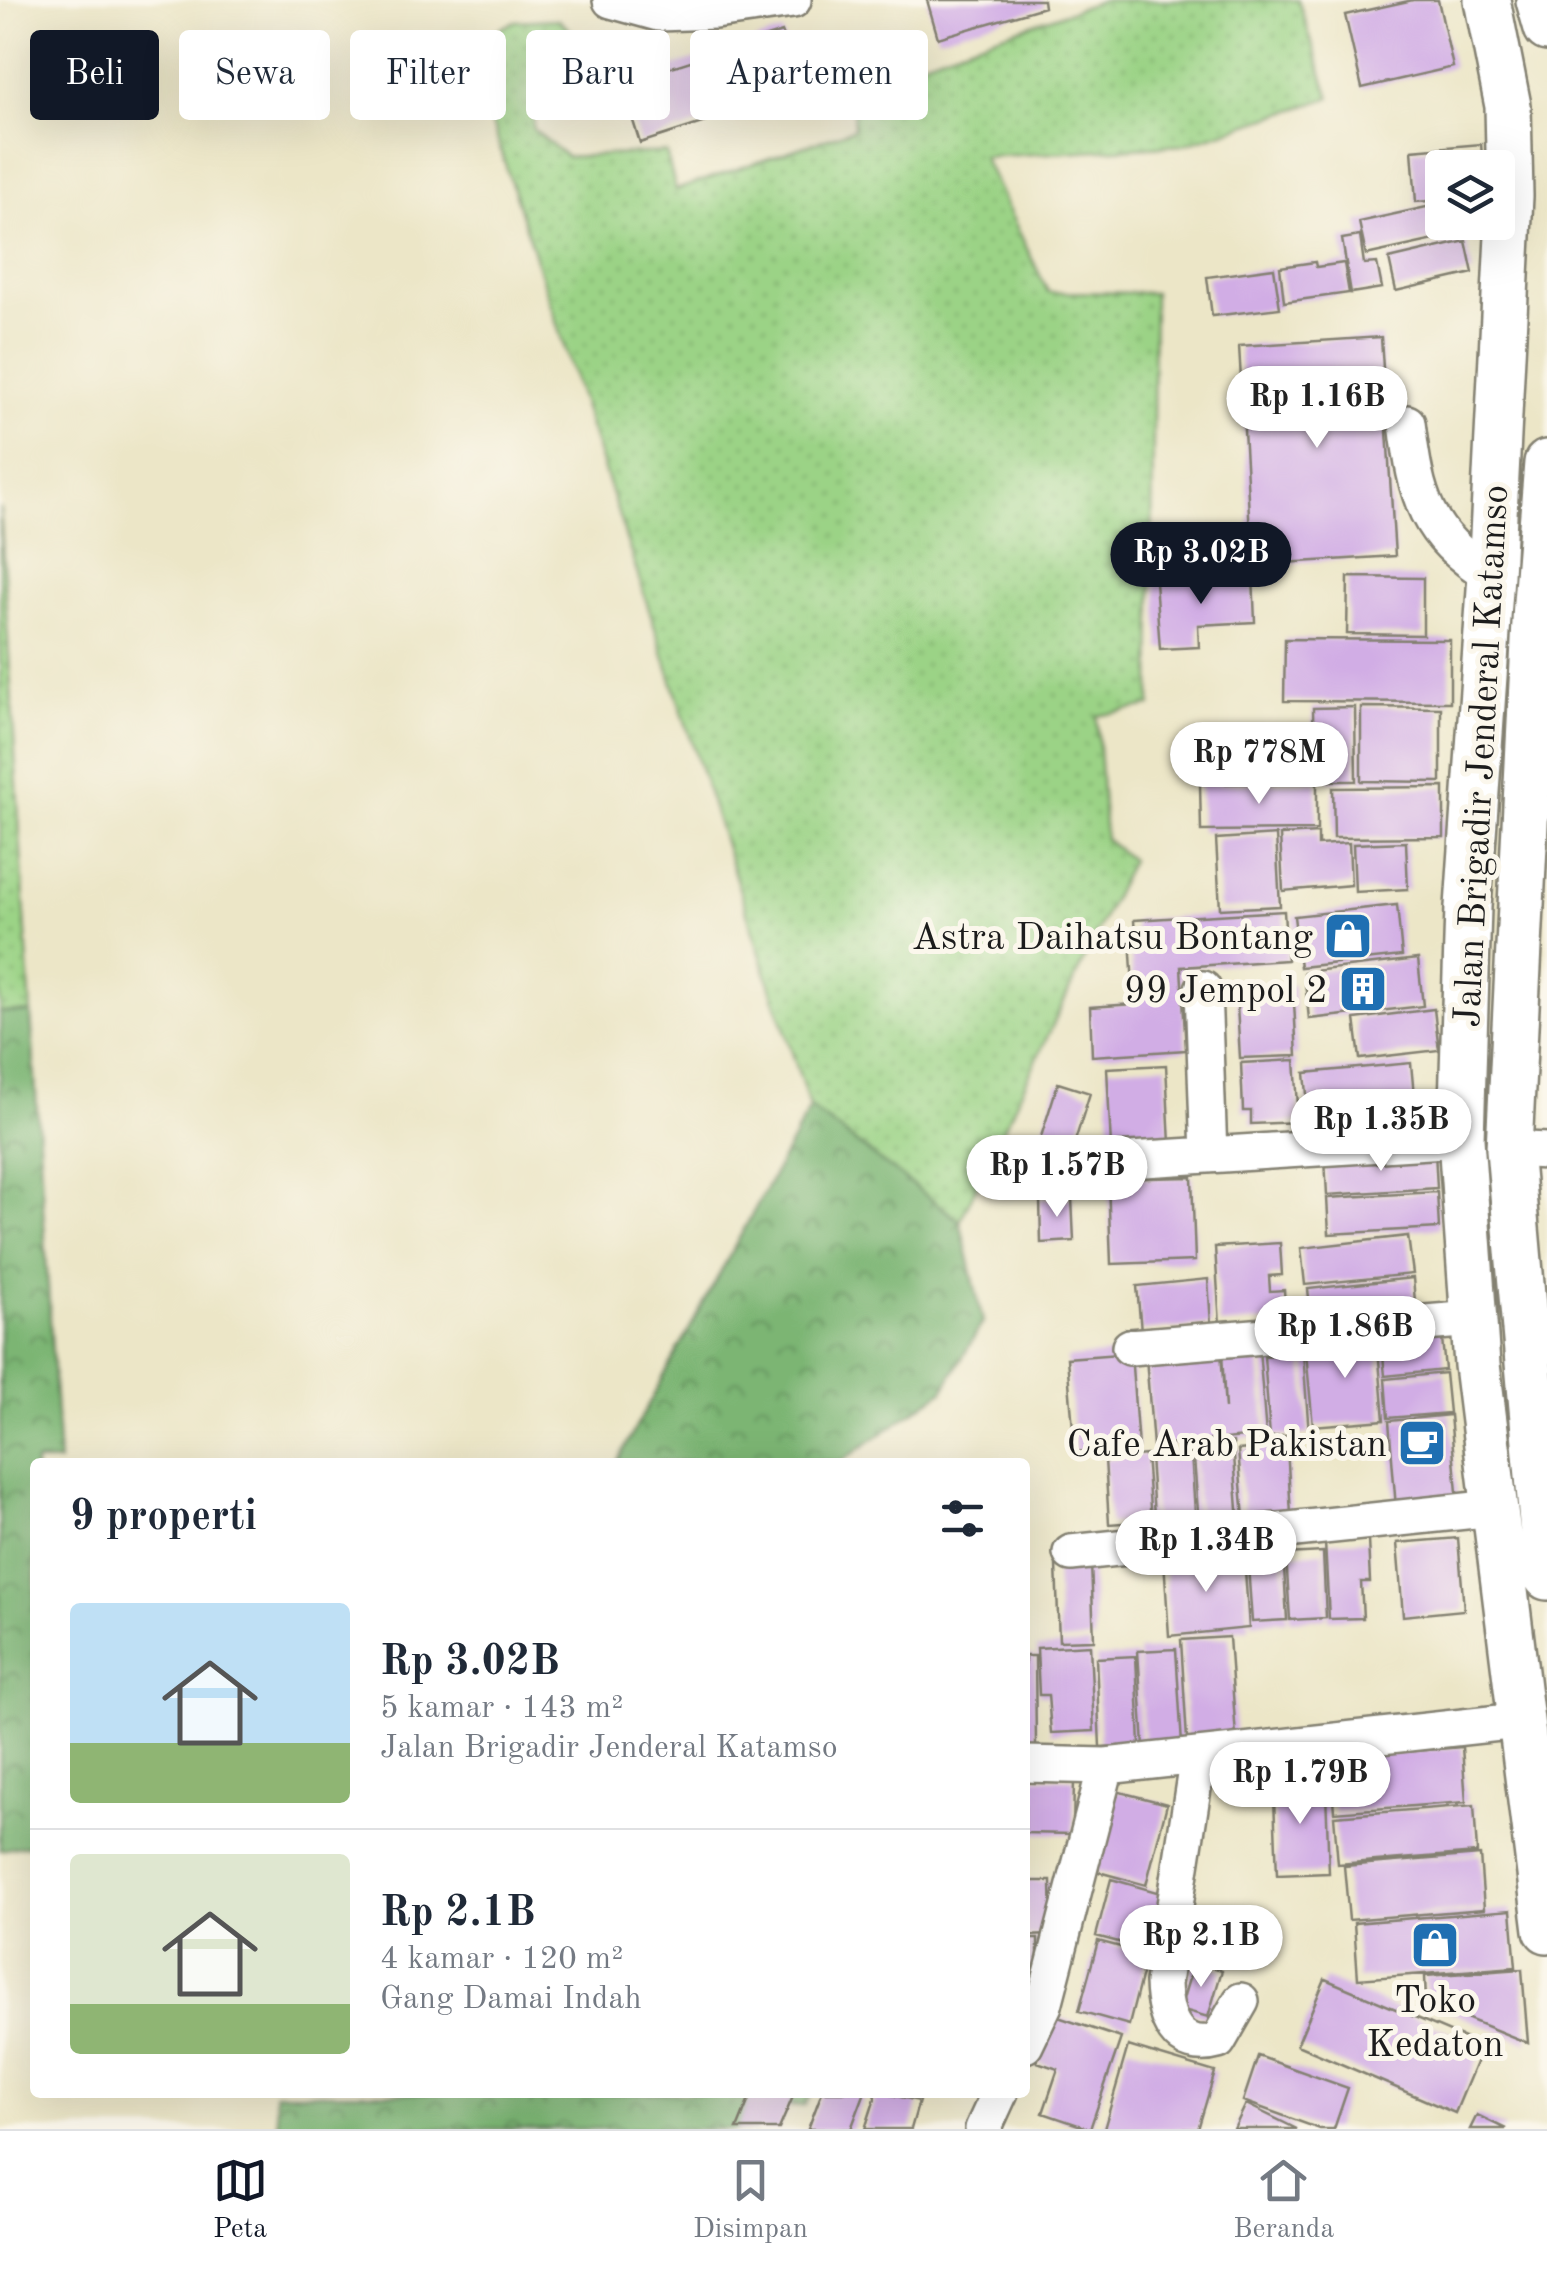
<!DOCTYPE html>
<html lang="id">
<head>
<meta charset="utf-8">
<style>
	:root { --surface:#fff; --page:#f6f6f7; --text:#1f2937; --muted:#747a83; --line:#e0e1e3; --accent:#111827 }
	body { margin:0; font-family:"Old Standard TT",serif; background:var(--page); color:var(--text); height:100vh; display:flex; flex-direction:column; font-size:38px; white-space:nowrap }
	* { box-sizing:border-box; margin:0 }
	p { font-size:32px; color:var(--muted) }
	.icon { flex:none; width:55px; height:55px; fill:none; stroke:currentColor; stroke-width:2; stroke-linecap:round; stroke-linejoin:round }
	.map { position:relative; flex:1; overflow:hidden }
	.side { position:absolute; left:30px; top:1458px; width:1000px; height:640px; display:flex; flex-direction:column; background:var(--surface); border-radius:10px; box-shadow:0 10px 40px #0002 }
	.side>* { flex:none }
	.top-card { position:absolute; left:30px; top:30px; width:1000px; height:90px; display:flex; gap:20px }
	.fabs { position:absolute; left:1425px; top:150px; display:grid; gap:20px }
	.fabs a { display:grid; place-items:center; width:90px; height:90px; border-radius:10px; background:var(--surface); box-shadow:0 10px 40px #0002; font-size:50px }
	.price { position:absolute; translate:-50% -85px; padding:0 22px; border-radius:35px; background:#fff; color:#222; font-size:32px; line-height:65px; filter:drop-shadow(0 2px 5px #0008) }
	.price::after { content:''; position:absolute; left:50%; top:60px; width:30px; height:22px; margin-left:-15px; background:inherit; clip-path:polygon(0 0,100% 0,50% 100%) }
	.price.current { background:var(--accent); color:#fff }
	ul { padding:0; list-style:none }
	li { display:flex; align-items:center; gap:30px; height:250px; padding:0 40px }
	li+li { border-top:2px solid var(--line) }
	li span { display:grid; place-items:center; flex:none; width:280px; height:200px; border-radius:10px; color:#555 }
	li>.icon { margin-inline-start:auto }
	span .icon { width:120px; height:120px; fill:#fffc; stroke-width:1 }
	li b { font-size:42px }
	h2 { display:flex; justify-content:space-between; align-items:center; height:120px; padding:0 40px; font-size:42px }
	.chip { padding:0 35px; border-radius:10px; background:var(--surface); box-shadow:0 10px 40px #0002; font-size:35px; line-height:90px }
	.chip.current { background:var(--accent); color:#fff }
	.dock { display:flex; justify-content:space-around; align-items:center; height:140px; border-top:2px solid var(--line); background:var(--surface); font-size:28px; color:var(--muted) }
	.dock a { display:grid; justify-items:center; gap:5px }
	.dock .current { color:var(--accent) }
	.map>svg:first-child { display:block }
</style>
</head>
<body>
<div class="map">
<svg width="1547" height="2129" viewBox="0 0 1547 2129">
	<defs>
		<pattern id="grass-dots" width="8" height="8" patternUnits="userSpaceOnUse" patternTransform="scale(2.5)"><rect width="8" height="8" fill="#9bd386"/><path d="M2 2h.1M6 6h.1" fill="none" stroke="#85b573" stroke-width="1.8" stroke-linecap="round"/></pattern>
		<pattern id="forest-crowns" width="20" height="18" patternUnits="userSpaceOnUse" patternTransform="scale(2.5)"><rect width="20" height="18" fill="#7cb573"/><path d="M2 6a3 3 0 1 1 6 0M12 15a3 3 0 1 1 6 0" fill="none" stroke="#65925e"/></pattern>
	</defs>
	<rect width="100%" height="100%" fill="#fbf7ec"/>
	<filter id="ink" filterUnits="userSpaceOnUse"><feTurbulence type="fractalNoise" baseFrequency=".01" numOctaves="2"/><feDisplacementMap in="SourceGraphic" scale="20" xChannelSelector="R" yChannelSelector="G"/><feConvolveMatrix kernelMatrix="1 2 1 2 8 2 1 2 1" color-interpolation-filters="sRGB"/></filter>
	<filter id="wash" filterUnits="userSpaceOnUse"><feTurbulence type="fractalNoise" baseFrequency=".0048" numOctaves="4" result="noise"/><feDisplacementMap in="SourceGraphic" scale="40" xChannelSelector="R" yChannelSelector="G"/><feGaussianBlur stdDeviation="2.25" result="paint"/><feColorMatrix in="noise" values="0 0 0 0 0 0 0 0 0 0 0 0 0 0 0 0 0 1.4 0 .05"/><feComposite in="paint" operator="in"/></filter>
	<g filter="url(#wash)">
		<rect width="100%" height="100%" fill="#ece6c7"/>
		<path fill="url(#grass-dots)" stroke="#5c7851" stroke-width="2.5" d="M1103 0H1298L1330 98 1183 145 983 157 1048 292 1154 293 1151 706 1097 716 1105 839 1131 860 960 1221 810 1108 467 46 515 21 558 19 603 60 606 105 589 114 568 91 536 92 533 129 567 157 666 152 676 190 854 129 852 85Z
			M0 507 31 1013 0 1012Z"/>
		<path fill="url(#forest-crowns)" stroke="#4c6848" stroke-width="2.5" d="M0 1012 31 1013 59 1462H35V1844L0 1850Z
			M810 1108 960 1221 983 1322 943 1391 841 1462H617Z
			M275 2093H812L804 2106 762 2107 755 2129H278Z"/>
		<g id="blocks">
			<path fill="#d1ade5" d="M927 0H1043L1044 7 938 38Z
				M1413 0H1438L1453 67 1362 88 1345 15Z
				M782 32 802 91 640 143 621 83Z
				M1481 144 1483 168H1442V200L1416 202 1412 150Z
				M1440 204 1448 237 1366 255 1359 222Z
				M1360 236 1364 264 1377 263 1382 288 1351 293 1342 239Z
				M1466 241 1473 273 1396 291 1389 259Z
				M1315 262 1316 267 1344 263 1349 293 1284 302 1280 267Z
				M1274 268 1280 308 1212 316 1207 277Z
				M1381 337 1395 556 1252 565 1239 346Z
				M1253 576 1255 622 1198 625 1199 647 1160 649 1155 581Z
				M1348 577 1423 578V635L1347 634Z
				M1285 639 1450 640V702L1284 701Z
				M1355 707 1356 781H1329V774H1314L1313 708Z
				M1361 707 1441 708V782L1361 781Z
				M1317 782V830L1201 831 1200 784Z
				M1444 787V837L1334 838 1333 788Z
				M1318 833V845L1349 843 1351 885 1283 891 1280 835Z
				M1276 835 1280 906 1220 909 1216 839Z
				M1406 842 1408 889 1355 892 1353 844Z
				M1397 905 1402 956 1300 967 1294 916Z
				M1284 911 1287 960 1181 967 1186 1050 1092 1056 1090 1007 1134 1004 1130 937H1135L1134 920Z
				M1418 959 1423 1006 1309 1019 1304 972Z
				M1293 985 1297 1056 1240 1058 1236 988Z
				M1434 1009 1439 1050 1360 1059 1355 1019Z
				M1295 1060 1299 1122 1251 1124V1111H1243L1241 1063Z
				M1411 1063 1416 1118 1310 1127 1305 1073Z
				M1166 1065 1170 1144 1111 1147 1107 1068Z
				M1058 1083 1090 1093 1071 1154 1039 1143Z
				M1435 1152 1437 1188 1327 1195 1325 1159Z
				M1192 1177 1195 1261 1111 1264 1108 1179Z
				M1437 1192 1439 1228 1329 1234 1327 1198Z
				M1072 1198 1074 1241 1041 1243 1040 1199Z
				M1408 1236 1413 1274 1305 1285 1301 1248Z
				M1280 1243 1282 1275 1269 1276 1270 1291 1284 1290 1286 1320 1220 1325 1215 1247Z
				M1413 1278 1416 1314 1312 1325 1308 1289Z
				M1208 1279 1211 1325 1141 1331 1137 1286Z
				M1441 1328 1445 1370 1385 1376 1381 1334Z
				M1377 1336 1384 1420 1313 1426 1305 1342Z
				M1259 1349 1266 1435 1153 1446 1146 1357 1221 1351 1225 1409 1222 1352Z
				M1131 1353 1138 1447 1075 1452 1067 1358Z
				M1303 1353 1309 1434 1270 1437 1264 1356Z
				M1445 1373 1449 1413 1388 1418 1385 1379Z
				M1450 1415 1458 1503 1396 1508 1389 1421Z
				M1233 1442 1239 1523 1199 1525 1193 1445Z
				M1287 1446 1291 1515 1244 1518 1238 1450Z
				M1191 1454 1196 1527 1155 1530 1150 1457Z
				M1146 1455 1151 1521 1109 1524 1105 1459Z
				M1458 1538 1464 1610 1403 1616 1397 1543Z
				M1368 1540 1370 1582H1361L1363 1618 1329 1619 1325 1542Z
				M1283 1550 1287 1620 1252 1622 1247 1552Z
				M1323 1552 1326 1618 1290 1620 1286 1554Z
				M1244 1556 1249 1628 1169 1636 1164 1560Z
				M1091 1563 1094 1640 1059 1641 1056 1565Z
				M1229 1637 1236 1737 1187 1740 1181 1640Z
				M1090 1645 1094 1731 1051 1733 1048 1695H1039L1037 1648Z
				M1176 1649 1182 1745 1144 1747 1138 1651Z
				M1025 1656H1035L1036 1746 1025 1747Z
				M1136 1656 1140 1745 1100 1747 1096 1658Z
				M1462 1747 1466 1802 1334 1812 1330 1758Z
				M1303 1772 1304 1793 1326 1792 1329 1873 1277 1875 1273 1773Z
				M1025 1777 1074 1779 1073 1834 1025 1833Z
				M1116 1791 1167 1804 1146 1885 1095 1871Z
				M1474 1805 1477 1853 1338 1864 1334 1816Z
				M1480 1855 1484 1909 1349 1920 1344 1866Z
				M1111 1879 1164 1894 1149 1950 1096 1936Z
				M1025 1881H1051L1052 1935 1025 1936Z
				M1511 1910 1516 1967 1358 1979 1354 1923Z
				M1025 1939H1038V1969H1025Z
				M1098 1941 1147 1954 1129 2025 1079 2011Z
				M1194 1962 1222 1970 1208 2017 1180 2009Z
				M1522 1969 1528 2043 1426 2002 1425 1976Z
				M1325 1979 1483 2046 1455 2113 1297 2045Z
				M1052 2015 1121 2038 1090 2129 1043 2113 1058 2069 1037 2062Z
				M1128 2046 1215 2072 1198 2129H1104Z
				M1258 2056 1348 2088 1334 2129H1320L1243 2101Z
				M752 2092H795L779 2129H737Z
				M822 2092H865L851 2129H808Z
				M877 2092 919 2101 911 2129H865Z
				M1246 2104 1297 2129H1234Z
				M1477 2115 1506 2129H1470Z"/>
		</g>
	</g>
	<g filter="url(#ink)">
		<use href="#blocks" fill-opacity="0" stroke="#848172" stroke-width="2.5"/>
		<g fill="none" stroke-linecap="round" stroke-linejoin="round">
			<g stroke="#848172" stroke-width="40">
				<path id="minor" d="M611 0 658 13 715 11 793 0
					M1407 423C1416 497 1425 535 1491 575
					M1203 989 1209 1155
					M1509 1149 1547 1151
					M1035 1166 1461 1139
					M1130 1347 1474 1319
					M1071 1553 1494 1508
					M1198 1756 1163 1983C1164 2017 1176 2053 1218 2041L1241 2001
					M1025 1764 1106 1766 1518 1721
					M1025 2045 1044 2005 1106 1766
					M983 2129 1000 2092"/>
			</g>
			<g stroke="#848172" stroke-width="50">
				<path id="major" d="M1487 0 1508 106 1510 196 1491 575 1468 907 1461 1139 1477 1365 1547 1930
					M1539 0 1547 28
					M1547 463 1536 602 1509 1149 1547 1577"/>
			</g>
			<use href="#minor" stroke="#fff" stroke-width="35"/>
			<use href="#major" stroke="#fff" stroke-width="45"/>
		</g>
	</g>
	<defs>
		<g id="shop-square" transform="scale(2.5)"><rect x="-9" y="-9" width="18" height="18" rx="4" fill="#1f6fb2" stroke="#fbf7ec"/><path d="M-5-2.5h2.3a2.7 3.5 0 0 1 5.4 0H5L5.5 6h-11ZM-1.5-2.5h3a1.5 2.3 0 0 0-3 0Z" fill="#fff"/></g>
		<g id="building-square" transform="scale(2.5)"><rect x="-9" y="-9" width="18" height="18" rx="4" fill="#1f6fb2" stroke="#fbf7ec"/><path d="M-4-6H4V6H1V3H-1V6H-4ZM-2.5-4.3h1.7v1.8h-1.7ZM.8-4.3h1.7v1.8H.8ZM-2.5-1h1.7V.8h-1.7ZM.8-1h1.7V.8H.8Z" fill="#fff"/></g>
		<g id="cafe-square" transform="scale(2.5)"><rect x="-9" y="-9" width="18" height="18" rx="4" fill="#1f6fb2" stroke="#fbf7ec"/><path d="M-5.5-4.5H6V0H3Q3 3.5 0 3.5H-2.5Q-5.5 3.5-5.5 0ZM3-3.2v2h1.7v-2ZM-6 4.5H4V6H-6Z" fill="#fff"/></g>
	</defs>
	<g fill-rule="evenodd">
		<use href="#shop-square" x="1348" y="936"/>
		<use href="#building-square" x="1363" y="989"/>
		<use href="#cafe-square" x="1422" y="1443"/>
		<use href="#shop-square" x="1435" y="1945"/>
	</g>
	<g text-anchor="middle" stroke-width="10" stroke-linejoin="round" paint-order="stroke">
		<g font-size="38" fill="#1c1c1c" stroke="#fbf7ec">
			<text transform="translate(1480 756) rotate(-87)" y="13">Jalan Brigadir Jenderal Katamso</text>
		</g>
		<g font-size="38" fill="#1c1c1c" stroke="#fbf7ec" text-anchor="end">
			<text x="1313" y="949">Astra Daihatsu Bontang</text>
			<text x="1328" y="1002">99 Jempol 2</text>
			<text x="1387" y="1456">Cafe Arab Pakistan</text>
			<text x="1435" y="2012" text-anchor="middle">Toko<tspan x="1435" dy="44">Kedaton</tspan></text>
		</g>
	</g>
</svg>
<div class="fabs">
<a><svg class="icon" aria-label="layers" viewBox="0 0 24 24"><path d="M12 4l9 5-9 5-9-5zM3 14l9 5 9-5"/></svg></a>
</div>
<b class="price" style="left:1317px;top:451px">Rp 1.16B</b>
<b class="price current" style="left:1201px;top:607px">Rp 3.02B</b>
<b class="price" style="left:1259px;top:807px">Rp 778M</b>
<b class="price" style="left:1381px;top:1174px">Rp 1.35B</b>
<b class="price" style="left:1057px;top:1220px">Rp 1.57B</b>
<b class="price" style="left:1345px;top:1381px">Rp 1.86B</b>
<b class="price" style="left:1206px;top:1595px">Rp 1.34B</b>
<b class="price" style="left:1300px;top:1827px">Rp 1.79B</b>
<b class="price" style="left:1201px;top:1990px">Rp 2.1B</b>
<div class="top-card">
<a class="chip current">Beli</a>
<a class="chip">Sewa</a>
<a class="chip">Filter</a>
<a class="chip">Baru</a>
<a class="chip">Apartemen</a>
</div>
<section class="side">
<h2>9 properti<svg class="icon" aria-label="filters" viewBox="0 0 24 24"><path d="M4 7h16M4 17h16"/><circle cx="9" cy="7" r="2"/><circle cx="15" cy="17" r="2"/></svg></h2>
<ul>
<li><span style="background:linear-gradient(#bfe0f5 70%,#8fb573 0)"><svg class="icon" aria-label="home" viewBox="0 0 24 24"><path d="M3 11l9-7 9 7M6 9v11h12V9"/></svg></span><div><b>Rp 3.02B</b><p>5 kamar · 143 m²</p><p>Jalan Brigadir Jenderal Katamso</p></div></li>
<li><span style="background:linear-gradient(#dfe7d0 75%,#8fb573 0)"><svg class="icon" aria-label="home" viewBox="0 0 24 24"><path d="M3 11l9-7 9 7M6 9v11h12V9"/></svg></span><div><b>Rp 2.1B</b><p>4 kamar · 120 m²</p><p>Gang Damai Indah</p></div></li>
</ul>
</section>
</div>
<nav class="dock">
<a class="current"><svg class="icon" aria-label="map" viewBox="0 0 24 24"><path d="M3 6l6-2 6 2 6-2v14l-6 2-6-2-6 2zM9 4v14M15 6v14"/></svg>Peta</a>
<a><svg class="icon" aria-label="saved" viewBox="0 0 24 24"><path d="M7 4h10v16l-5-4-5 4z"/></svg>Disimpan</a>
<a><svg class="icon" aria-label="home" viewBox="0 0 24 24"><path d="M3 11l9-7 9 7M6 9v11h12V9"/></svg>Beranda</a>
</nav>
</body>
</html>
